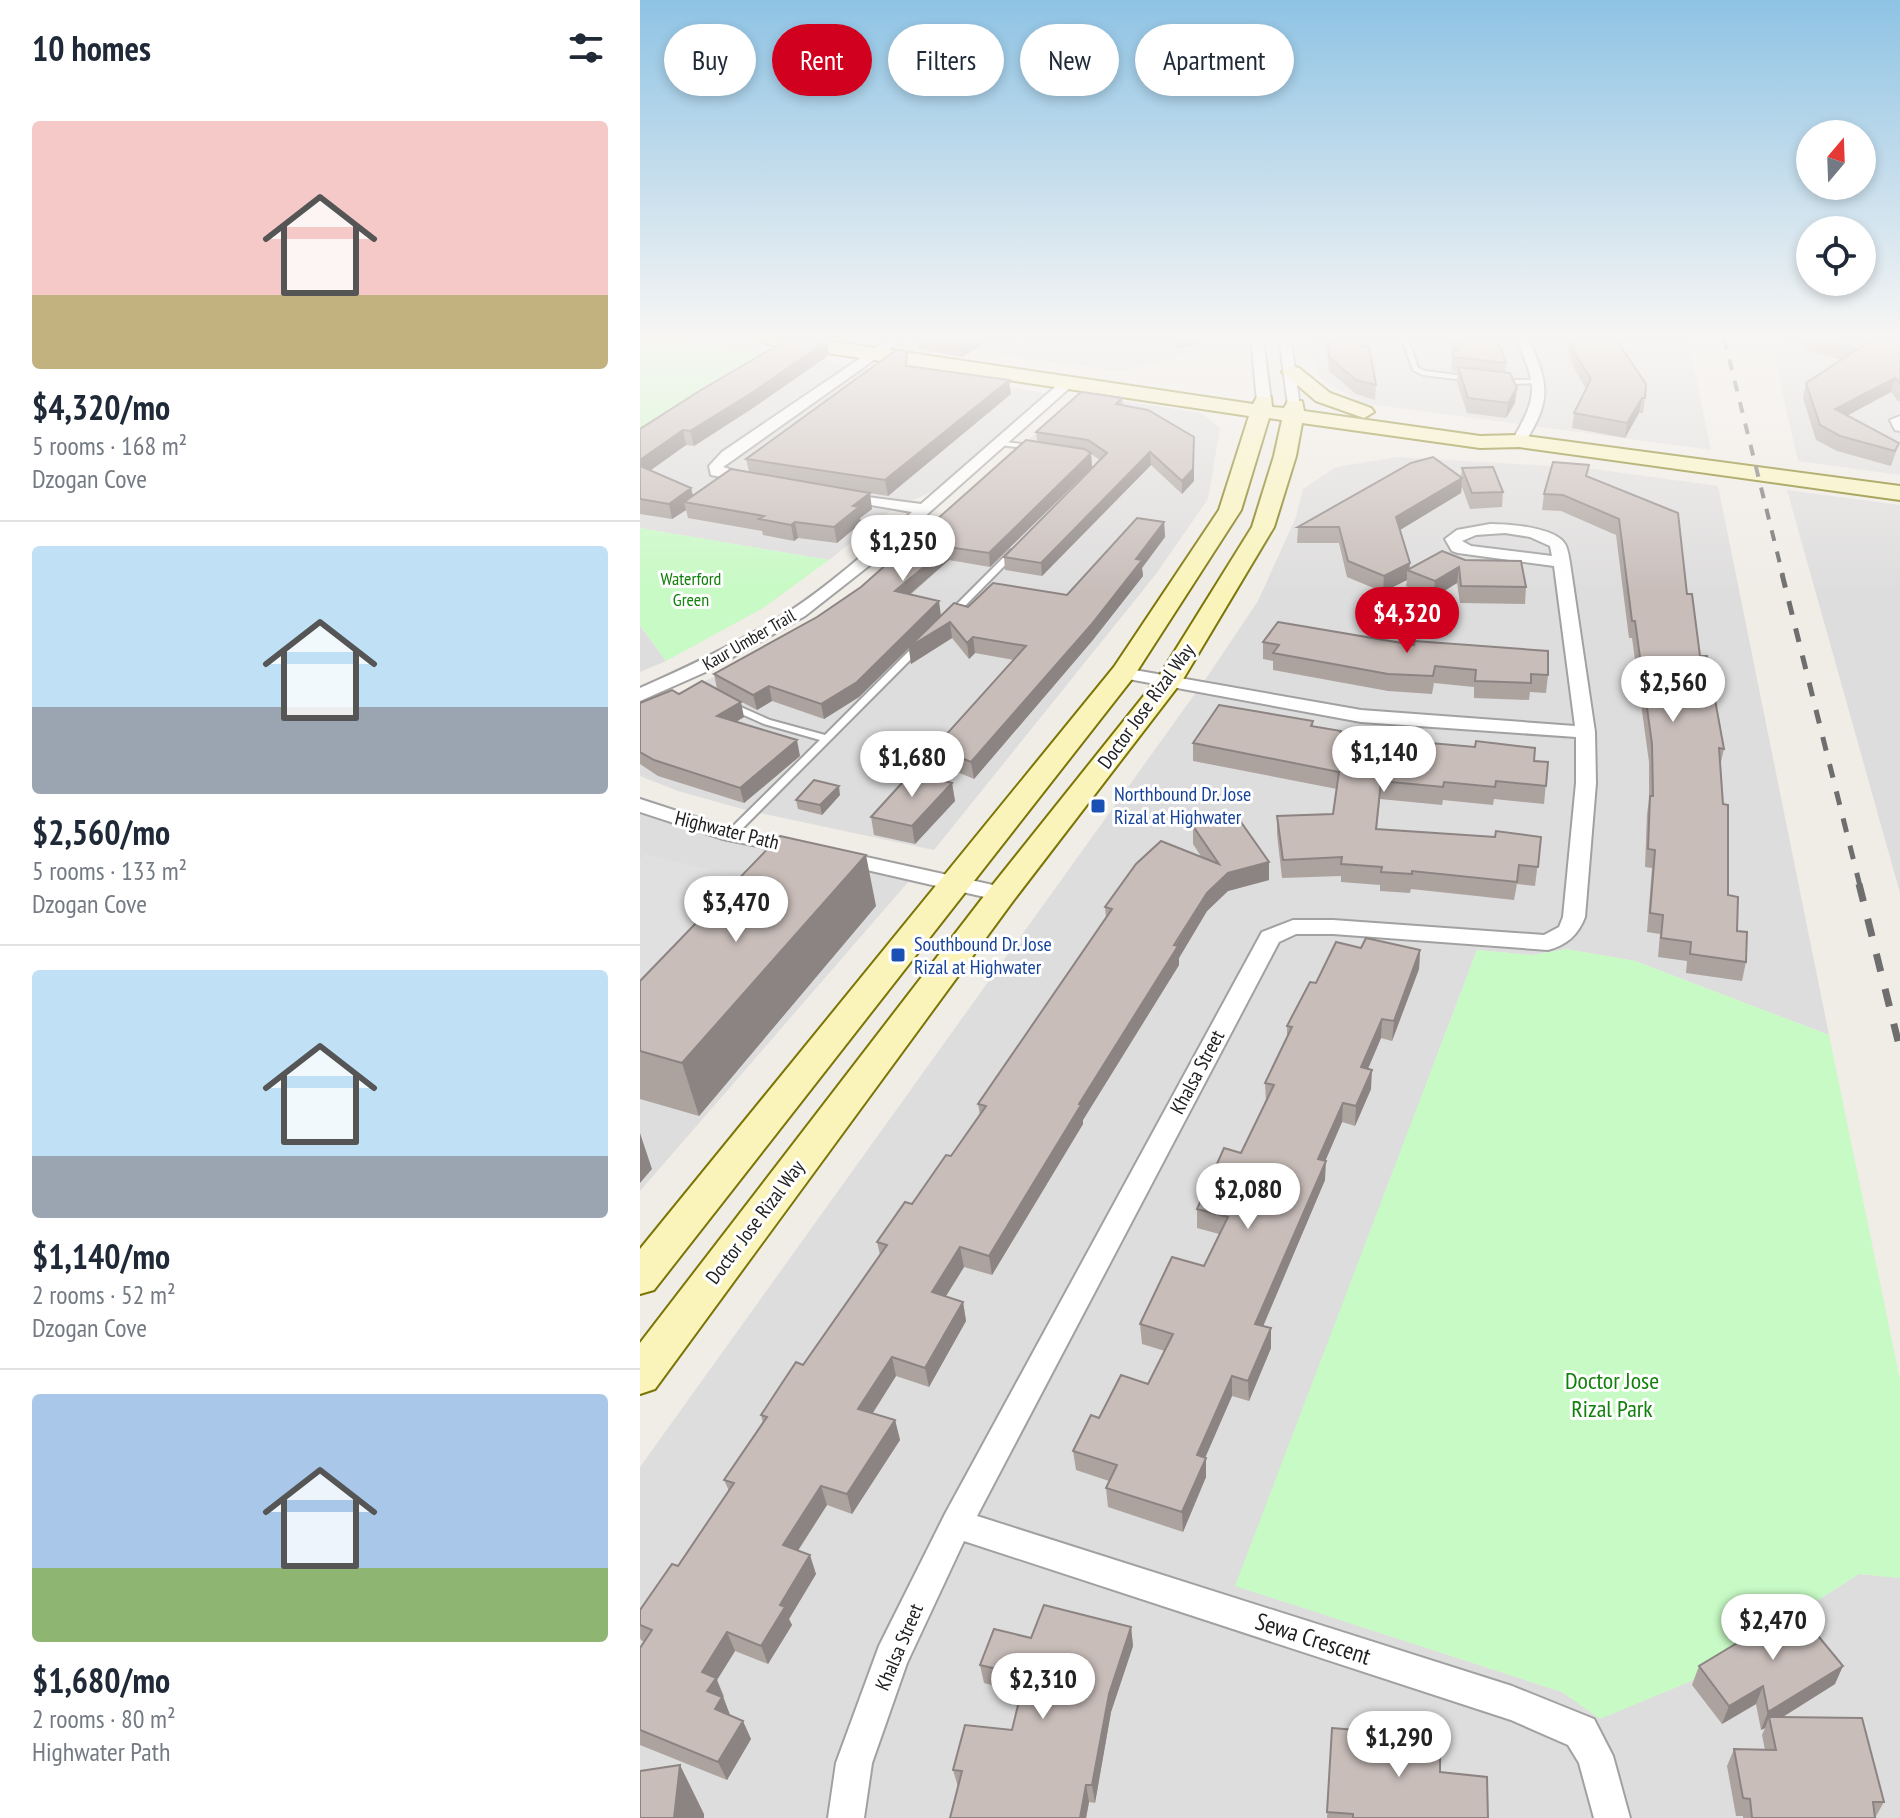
<!DOCTYPE html>
<html lang="en">
<head>
<meta charset="utf-8">
<style>
	:root { --surface:#fff; --page:#f2f2f3; --text:#1f2937; --muted:#747a83; --line:#e0e1e3; --accent:#d0001e }
	body { margin:0; font-family:"PT Sans Narrow",sans-serif; background:var(--page); color:var(--text); height:100vh; display:flex; flex-direction:column; font-size:30px; white-space:nowrap }
	* { box-sizing:border-box; margin:0 }
	p { font-size:26px; color:var(--muted) }
	.icon { flex:none; width:44px; height:44px; fill:none; stroke:currentColor; stroke-width:2; stroke-linecap:round; stroke-linejoin:round }
	.map { position:relative; flex:1; overflow:hidden }
	.sheet { display:flex; flex-direction:column; background:var(--surface); width:640px }
	.sheet>* { flex:none }
	.guide { position:absolute; left:24px; top:24px; width:760px; height:72px; display:flex; gap:16px }
	.needle { width:52px; rotate:19deg }
	.tools { position:absolute; left:1156px; top:120px; display:grid; gap:16px }
	.tools a { display:grid; place-items:center; width:80px; height:80px; border-radius:50%; background:var(--surface); box-shadow:0 4px 12px #0003; font-size:40px }
	.price { position:absolute; translate:-50% -68px; padding:0 18px; border-radius:28px; background:#fff; color:#222; font-size:26px; line-height:52px; filter:drop-shadow(0 2px 4px #0008) }
	.price::after { content:''; position:absolute; left:50%; top:48px; width:24px; height:18px; margin-left:-12px; background:inherit; clip-path:polygon(0 0,100% 0,50% 100%) }
	.price.current { background:var(--accent); color:#fff }
	ul { padding:0; list-style:none }
	li { display:grid; align-content:center; gap:16px; height:424px; padding:0 32px }
	li+li { border-top:2px solid var(--line) }
	li span { display:grid; place-items:center; height:248px; border-radius:8px; color:#555 }
	li>.icon { margin-inline-start:auto }
	span .icon { width:144px; height:144px; fill:#fffc; stroke-width:1 }
	li b { font-size:34px }
	h2 { display:flex; justify-content:space-between; align-items:center; height:96px; padding:0 32px; font-size:34px }
	.pill { padding:0 28px; border-radius:36px; background:var(--surface); box-shadow:0 4px 12px #0003; font-size:28px; line-height:72px }
	.pill.current { background:var(--accent); color:#fff }
	main { display:flex; flex:1; min-height:0 }
	.map>svg:first-child { display:block }
</style>
</head>
<body>
<main>
<section class="sheet">
<h2>10 homes<svg class="icon" aria-label="filters" viewBox="0 0 24 24"><path d="M4 7h16M4 17h16"/><circle cx="9" cy="7" r="2"/><circle cx="15" cy="17" r="2"/></svg></h2>
<ul>
<li><span style="background:linear-gradient(#f6c9c9 70%,#c2b280 0)"><svg class="icon" aria-label="home" viewBox="0 0 24 24"><path d="M3 11l9-7 9 7M6 9v11h12V9"/></svg></span><div><b>$4,320/mo</b><p>5 rooms · 168 m²</p><p>Dzogan Cove</p></div></li>
<li><span style="background:linear-gradient(#bfe0f5 65%,#9aa5b1 0)"><svg class="icon" aria-label="home" viewBox="0 0 24 24"><path d="M3 11l9-7 9 7M6 9v11h12V9"/></svg></span><div><b>$2,560/mo</b><p>5 rooms · 133 m²</p><p>Dzogan Cove</p></div></li>
<li><span style="background:linear-gradient(#bfe0f5 75%,#9aa5b1 0)"><svg class="icon" aria-label="home" viewBox="0 0 24 24"><path d="M3 11l9-7 9 7M6 9v11h12V9"/></svg></span><div><b>$1,140/mo</b><p>2 rooms · 52 m²</p><p>Dzogan Cove</p></div></li>
<li><span style="background:linear-gradient(#a9c7e8 70%,#8fb573 0)"><svg class="icon" aria-label="home" viewBox="0 0 24 24"><path d="M3 11l9-7 9 7M6 9v11h12V9"/></svg></span><div><b>$1,680/mo</b><p>2 rooms · 80 m²</p><p>Highwater Path</p></div></li>
</ul>
</section>
<div class="map">
<svg width="1260" height="1818" viewBox="0 0 1260 1818">
	<rect width="100%" height="100%" fill="#f0ece6"/>
	<path fill="#dedddd" d="M237 338H574L559 351 481 371Z
		M668 338H1048L1071 450 722 403 680 378Z
		M1130 338H1260V475L1158 461Z
		M122 353 407 393 295 490 252 510 189 560 0 528V431Z
		M441 394 561 413 580 428 568 499 516 574 294 850 106 810 38 791 0 776V709L106 663 194 610Z
		M757 457 947 468 1078 486 1189 1035 995 961 926 949 892 955 837 950 596 1586 922 1692 960 1718 1049 1682 1219 1574 1260 1578V1818H0V1467L567 677 618 601 656 517 663 489 696 467Z
		M1147 490 1260 505V893Z
		M0 626 26 661 0 672Z
		M0 810 276 873 0 1191Z"/>
	<path fill="#c7fac4" d="M0 338H15L122 353 0 431Z
		M0 528 189 560 123 608 26 661 0 625Z
		M926 949 995 961 1189 1035 1260 1380V1578L1219 1574 1049 1682 960 1719 922 1692 595 1586 837 950 892 955Z"/>
	<path fill="#e0e0e0" d="M5 854 121 882 0 1032V859Z"/>
	<g fill="none" stroke-linecap="round" stroke-linejoin="round">
		<g stroke="#a1a1a1" stroke-width="4">
			<path id="lane" d="M762 338H768L778 368 785 371 832 377 835 379 832 381 783 375 773 370Z
				M900 380 903 382 902 383 861 384 858 382 861 380Z
				M357 441 391 445 395 447 391 449 360 445 356 443Z
				M371 550H374L378 552 316 615H310V611Z
				M280 642 283 643V647L94 837H86L85 835 86 833 180 740 124 724 88 708V704H94L130 720 185 735 277 643Z"/>
		</g>
		<g stroke="#a1a1a1" stroke-width="4">
			<path id="street" d="M250 338H265L83 467 117 478V484L71 475 69 466 82 452Z
				M611 338H623L631 401 624 405 617 401Z
				M639 338H651L660 408 648 405Z
				M876 338H888C909 385 912 399 884 444L879 445 872 441C899 394 897 387 876 338Z
				M422 381 434 384 230 565 165 616 70 670 0 701V688C52 665 105 640 153 609 195 581 234 545 272 512L196 499V493L281 504Z
				M1260 416V431L1255 430 1250 420Z
				M850 524C867 524 915 527 925 544 928 549 929 557 930 563L955 732 956 783 945 917C938 935 927 945 908 950L693 934H656L639 942 337 1516 872 1686 954 1719 973 1756 990 1818H954L939 1763 928 1745 871 1720 324 1541 267 1663 232 1763 224 1818H188L196 1763 239 1646 305 1514 622 932 653 920H693L904 935 919 927 923 917 936 783V737L721 722 483 678 474 673 483 668 721 710 935 726 914 566 818 553 812 551 805 539 817 530ZM865 533 890 537 910 546 912 556 831 546 822 541 836 535Z
				M0 799 95 830 168 845 172 849 161 855 83 839 0 812Z
				M199 851 362 887 373 894 362 901 192 862 188 857Z"/>
		</g>
		<g stroke="#7a7504" stroke-width="4">
			<path id="secondary" d="M118 338H169L613 404 617 397H631L632 407 644 408 648 401H662L664 411 840 436 879 435 1260 486V500L879 447 840 448 662 423 656 456 634 527 542 681 373 901 15 1389 0 1394V1343L351 887 518 678 612 527 634 456 642 420 629 418 601 510 492 679 14 1290 0 1294V1249L474 667 579 510 609 416 127 344Z
				M652 366 659 368 690 393 731 408 734 412 724 418 676 401 642 372Z"/>
		</g>
		<use href="#lane" fill="#fff" fill-rule="evenodd"/>
		<use href="#street" fill="#fff" fill-rule="evenodd"/>
		<use href="#secondary" fill="#faf4bb" fill-rule="evenodd"/>
		<path stroke="#6e6e6e" stroke-width="4" stroke-dasharray="11 11" stroke-linecap="butt" d="M1084 338 1143 576"/>
		<path stroke="#6e6e6e" stroke-width="5" stroke-dasharray="14 14" stroke-linecap="butt" d="M1142 574 1220 886"/>
		<path stroke="#6e6e6e" stroke-width="7" stroke-dasharray="18 18" stroke-linecap="butt" d="M1219 884 1260 1049"/>
	</g>
	<path fill="#aca39f" d="M267 338H353L322 357 278 349 276 340Z
		M686 338H720L736 385 735 400 716 394 689 371Z
		M809 338H856L866 363 865 372 875 403 866 418 827 413 817 382 818 372 813 371 811 365 813 351Z
		M922 338H975L1005 398 1003 413H999L985 438 932 428 934 413 946 389 933 366 926 344Z
		M1155 338H1217L1221 347 1258 341 1260 339V401H1258L1251 392 1207 415 1259 443 1251 466 1197 451 1176 440 1163 398 1166 383 1202 360 1167 351Z
		M189 355 113 408 54 446 46 445 10 470 51 488 53 496 109 472 106 459 269 366 371 394 248 496 229 493 232 509 220 518 221 523 197 543 158 538 154 541 123 535 122 531 48 518 46 510 32 519 0 514V429Z
		M482 398 483 405 554 449V481L542 494 511 465 402 576 365 570 364 557 460 460 451 454 452 467 350 567 309 560 270 595 301 616 328 607 427 595 524 522 525 537 502 568 503 576 452 641 334 779 298 764 295 747 374 660 335 653 329 659 312 638 271 664 269 648 219 697 184 719 132 701 117 710 77 689 74 674 177 617 221 587 397 441 396 432Z
		M822 468 863 492 862 507 830 509 822 487 821 493 760 530 770 563 769 569 802 551 886 587 885 604 820 603 817 583 793 598 766 586 767 580 743 592 707 577 699 543H657L658 527 821 477Z
		M947 476 1047 594 1060 656 1084 749 1080 766 1088 895 1106 962 1102 981 1046 973 1047 961 1018 957 1020 934 1007 932 1012 868 1005 867 1007 814 1009 800V762L992 638H989L976 535 921 511 902 510 904 494Z
		M623 642 908 675 906 693 890 692 889 700 834 698V687L794 683 792 694 748 691 633 670V661L623 659Z
		M39 694 104 717 96 722 160 756 104 803 18 776 0 764V703Z
		M673 721V726L701 735 908 762 904 804 854 799 853 805 803 800 802 805 740 799 737 829 855 837H901L895 886 877 884 874 900 771 889 770 893 740 891V885L701 882V876L642 878 637 834V816L693 814 697 789 553 761V743Z
		M312 783 315 801 275 844 234 835 231 817Z
		M200 795 182 815 158 809 156 800Z
		M553 826 629 880 588 891 567 911 539 958V965L443 1120V1124L352 1275 324 1267 306 1296 323 1302 326 1321 289 1387 256 1376 233 1413 255 1420 260 1440 212 1514 187 1505 158 1551 176 1574 149 1619 152 1625 128 1664 95 1651 77 1680 84 1696 83 1698 90 1715 111 1739 87 1780 0 1745V1648L4 1642 1 1640 0 1638V1610L38 1566 89 1491 84 1480 123 1423 121 1415 163 1365 240 1255 237 1242 272 1204 311 1156 340 1115 338 1104 466 918 465 907 562 858 553 844Z
		M236 906 59 1116 0 1099V981Z
		M721 948 780 950 779 969 752 1041 741 1038 728 1069 731 1089 715 1126 702 1122 685 1161V1180L623 1326 631 1328V1348L609 1401 592 1396 565 1458 566 1477 543 1532 468 1507 466 1488 469 1481 436 1470 433 1451 459 1418 508 1384 525 1351 502 1344 500 1324 564 1266 579 1234 557 1228V1209L601 1153 626 1103 625 1083 647 1037V1026L676 983Z
		M491 1627 493 1646 471 1712 455 1803 449 1802 446 1818H310L318 1787 313 1770 372 1730 381 1693 344 1683 340 1665 391 1638Z
		M1059 1666 1195 1684 1143 1717 1244 1802 1235 1818H1103V1816H1096L1087 1766 1094 1749 1125 1750 1122 1735 1125 1728 1121 1730 1116 1704 1082 1724 1052 1685Z
		M692 1728 800 1772 848 1818H687Z"/>
	<path fill="#8c8482" d="M329 338H353L322 357 320 343Z
		M536 338H561L553 345 537 349Z
		M187 341 189 355 113 408 54 446 50 431Z
		M1255 378 1251 392 1192 424 1195 409Z
		M369 380 371 394 248 496 245 480Z
		M877 388 875 403 866 418 868 403Z
		M1002 398 999 413 985 438 987 423Z
		M43 430 46 445 0 478V460Z
		M554 437V481L542 494V481Z
		M510 452 511 465 402 576 401 563Z
		M451 453 452 467 350 567 349 553Z
		M822 478 821 493 755 533 756 517Z
		M51 488 55 504 44 502 46 510 32 519 29 504Z
		M230 493 232 509 220 518 221 523 197 543 194 527 213 506Z
		M155 522 158 538 154 541 151 525Z
		M524 522 525 537 502 568 503 576 452 641 334 779 331 762 496 559Z
		M308 547 309 560 257 605 255 591Z
		M770 563 769 571 767 570V580L743 592 744 576Z
		M819 567 817 583 793 598 795 581Z
		M299 601 301 616 310 622 312 638 271 664 269 648 219 697 184 719 181 704Z
		M333 637 335 653 329 659 327 643Z
		M129 686 132 701 117 710 113 695Z
		M101 702 104 717 80 731 77 716Z
		M157 740 160 756 104 803 100 788Z
		M312 783 315 801 275 844 272 826Z
		M199 786 200 795 182 815 180 805Z
		M226 855 236 906 59 1116 42 1063Z
		M629 862V880L588 891 567 911 539 958V965L443 1120V1124L352 1275 349 1256 439 1104 567 893 588 873Z
		M780 950 779 969 752 1041 754 1021Z
		M742 1019 741 1038 720 1087 721 1067Z
		M732 1070 731 1089 715 1126 716 1106Z
		M703 1103 702 1122 678 1178V1159Z
		M0 1133 12 1169 0 1183Z
		M686 1161 685 1180 616 1343 615 1324Z
		M320 1247 324 1267 296 1312 292 1292Z
		M323 1302 326 1321 289 1387 285 1368Z
		M631 1328V1348L609 1401 608 1381Z
		M252 1357 256 1376 223 1428 218 1409Z
		M592 1376V1396L558 1474 557 1455Z
		M255 1420 260 1440 212 1514 207 1494Z
		M566 1458V1477L543 1532 542 1512Z
		M181 1486 187 1505 149 1564 143 1545Z
		M170 1555 176 1574 149 1619 152 1625 128 1664 121 1646 140 1605Z
		M491 1627 493 1646 471 1712 455 1803 452 1785 469 1694Z
		M87 1632 95 1651 77 1680 90 1715 83 1727 67 1691 62 1672Z
		M1203 1666 1195 1684 1131 1724 1129 1717 1125 1728 1121 1730 1128 1712Z
		M1123 1686 1116 1704 1082 1724 1089 1706Z
		M103 1721 111 1739 87 1780 78 1762Z
		M40 1765 64 1814V1818H34Z
		M446 1785 449 1802 446 1818H440Z"/>
	<path fill="#c8bdb9" stroke="#8c8482" stroke-width="2" d="M150 338H164L187 341 110 394 50 431 43 430 0 460V429L61 390Z
		M292 338H329L320 343Z
		M687 338H720L723 346H729L736 385 716 380 689 357Z
		M815 338H856L866 363 814 357 812 351H819Z
		M930 338H975L1006 384 1005 398H1002L987 423 934 413 951 379 934 352Z
		M1173 338H1217L1221 347 1235 338H1244L1258 341 1260 339V384L1255 378 1195 409 1259 443 1255 451 1200 436 1180 425 1166 383 1218 349Z
		M256 350 267 351 266 366 369 380 245 480 106 459Z
		M818 367 870 373 877 388 868 403 828 398Z
		M441 392 482 398 476 404 508 410 554 437 553 469 542 481 510 452 401 563 364 557 467 453 448 440 396 432Z
		M386 440 444 449 451 453 349 553 308 547 255 591 299 601 217 682 181 704 129 686 113 695 74 674 177 617 221 587Z
		M793 457 822 478 756 517 770 563 744 576 708 561 699 527H658L771 463Z
		M913 462 949 465 946 476 1038 513 1047 594H1052L1060 656H1067L1084 749 1079 748 1083 804 1088 805V895L1098 897 1097 931 1107 932 1106 962 1050 954 1051 942 1021 938 1023 915 1010 913 1015 850 1008 849 1010 796H1013L1012 744 995 621H992L979 519 923 495 904 494Z
		M0 466 51 488 29 504 0 499Z
		M853 467 863 492 832 493 822 468Z
		M91 469 230 493 213 506 219 507 194 527 155 522 151 525 119 519 124 516 44 502Z
		M497 518 524 522 496 559 502 560 451 625 331 762 295 747 386 646 333 637 327 643 310 622 269 647 314 603 328 607 353 583 427 595Z
		M802 551 825 560 881 561 886 587 821 586 819 567 795 581 767 570Z
		M638 622 774 645 775 641 908 651V675L891 674V683L835 681 836 670 795 666 793 676 748 674 633 653 639 645 623 642Z
		M62 681 101 702 77 716 157 740 100 788 14 760 0 752V703L32 690 39 694Z
		M579 705 673 721 671 726 701 731 700 735 835 747 836 741 895 748 894 761 908 762 906 786 856 781 855 787 804 782 803 787 741 781 736 829 855 837 856 831 901 837 898 867 879 865 877 882 772 871V874L741 872 742 867 701 864 702 857 643 860 637 816 693 814 699 772 553 743Z
		M272 772 312 783 272 826 231 817Z
		M174 780 199 786 180 805 156 800Z
		M596 815 629 862 588 873 567 893 534 945 538 946 439 1104 441 1105 349 1256 320 1247 292 1292 323 1302 285 1368 252 1357 218 1409 255 1420 207 1494 181 1486 143 1545 170 1555 140 1605 145 1607 121 1646 87 1632 62 1672 76 1678 67 1691 82 1697 75 1709 103 1721 78 1762 0 1730V1648L12 1630 0 1625V1610L32 1564 38 1566 94 1483 84 1480 127 1417 121 1415 156 1362 163 1365 247 1245 237 1242 265 1202 272 1204 306 1155 311 1156 346 1106 338 1104 472 909 465 907 496 864 521 841 579 864 553 826Z
		M140 836 226 855 42 1063 0 1051V981Z
		M726 938 780 950 754 1021 742 1019 721 1067 732 1070 716 1106 703 1103 678 1159 686 1161 615 1324 631 1328 608 1381 592 1376 557 1455 566 1458 542 1512 466 1488 477 1465 433 1451 451 1415 459 1418 481 1375 508 1384 533 1334 500 1324 532 1257 564 1266 588 1217 557 1209 584 1148 601 1153 634 1085 625 1083 652 1027 647 1026 670 982 676 983 696 942 721 948Z
		M404 1605 491 1627 469 1694 452 1785H446L440 1818H310L322 1771 313 1770 325 1725 372 1730 385 1676 340 1665 354 1629 391 1638Z
		M1155 1608 1203 1666 1128 1712 1123 1686 1089 1706 1059 1666Z
		M1129 1717 1222 1718 1244 1802H1233L1235 1818H1112L1110 1799 1103 1798 1094 1749 1136 1750Z
		M692 1728 800 1737V1772L847 1777 848 1818H713V1814L687 1812Z
		M40 1765 34 1818H0V1771Z"/>
	<linearGradient id="sky" x2="0" y2="1"><stop stop-color="#8ec3e4"/><stop offset="0.57" stop-color="#f8f6f4"/><stop offset="1" stop-color="#f8f6f4" stop-opacity="0"/></linearGradient>
	<rect width="1260" height="593" fill="url(#sky)"/>
	<g fill="#1a4fb4" stroke="#fff" stroke-width="3">
		<rect x="450" y="798" width="16" height="16" rx="4"/>
		<rect x="250" y="947" width="16" height="16" rx="4"/>
	</g>
	<g text-anchor="middle" stroke-width="6" stroke-linejoin="round" paint-order="stroke">
		<g font-size="18" fill="#12810b" stroke="#fff">
			<text x="51" y="585">Waterford<tspan x="51" dy="21">Green</tspan></text>
		</g>
		<g font-size="18" fill="#202020" stroke="#fff">
			<text transform="translate(109 640) rotate(-30)" y="6">Kaur Umber Trail</text>
		</g>
		<g font-size="20" fill="#202020" stroke="#fff">
			<text transform="translate(506 706) rotate(-54)" y="7">Doctor Jose Rizal Way</text>
			<text transform="translate(87 830) rotate(14)" y="7">Highwater Path</text>
			<text transform="translate(557 1072) rotate(-62)" y="7">Khalsa Street</text>
			<text transform="translate(115 1222) rotate(-53)" y="7">Doctor Jose Rizal Way</text>
			<text transform="translate(259 1647) rotate(-67)" y="7">Khalsa Street</text>
		</g>
		<g font-size="20" fill="#164399" stroke="#fff" text-anchor="start">
			<text x="474" y="801">Northbound Dr. Jose<tspan x="474" dy="23">Rizal at Highwater</tspan></text>
			<text x="274" y="951">Southbound Dr. Jose<tspan x="274" dy="23">Rizal at Highwater</tspan></text>
		</g>
		<g font-size="24" fill="#12810b" stroke="#fff">
			<text x="972" y="1389">Doctor Jose<tspan x="972" dy="28">Rizal Park</tspan></text>
		</g>
		<g font-size="24" fill="#202020" stroke="#fff">
			<text transform="translate(673 1639) rotate(18)" y="8">Sewa Crescent</text>
		</g>
	</g>
</svg>
<div class="tools">
<a><svg class="needle" viewBox="-14 -14 28 28"><path d="M0-13l5 13h-10z" fill="#e53935"/><path d="M0 13l5-13h-10z" fill="#747a83"/></svg></a>
<a><svg class="icon" aria-label="locate" viewBox="0 0 24 24"><circle cx="12" cy="12" r="6"/><path d="M12 2v4M12 18v4M2 12h4M18 12h4"/></svg></a>
</div>
<b class="price" style="left:263px;top:583px">$1,250</b>
<b class="price current" style="left:767px;top:655px">$4,320</b>
<b class="price" style="left:1033px;top:724px">$2,560</b>
<b class="price" style="left:744px;top:794px">$1,140</b>
<b class="price" style="left:272px;top:799px">$1,680</b>
<b class="price" style="left:96px;top:944px">$3,470</b>
<b class="price" style="left:608px;top:1231px">$2,080</b>
<b class="price" style="left:1133px;top:1662px">$2,470</b>
<b class="price" style="left:403px;top:1721px">$2,310</b>
<b class="price" style="left:759px;top:1779px">$1,290</b>
<div class="guide">
<a class="pill">Buy</a>
<a class="pill current">Rent</a>
<a class="pill">Filters</a>
<a class="pill">New</a>
<a class="pill">Apartment</a>
</div>
</div>
</main>
</body>
</html>
